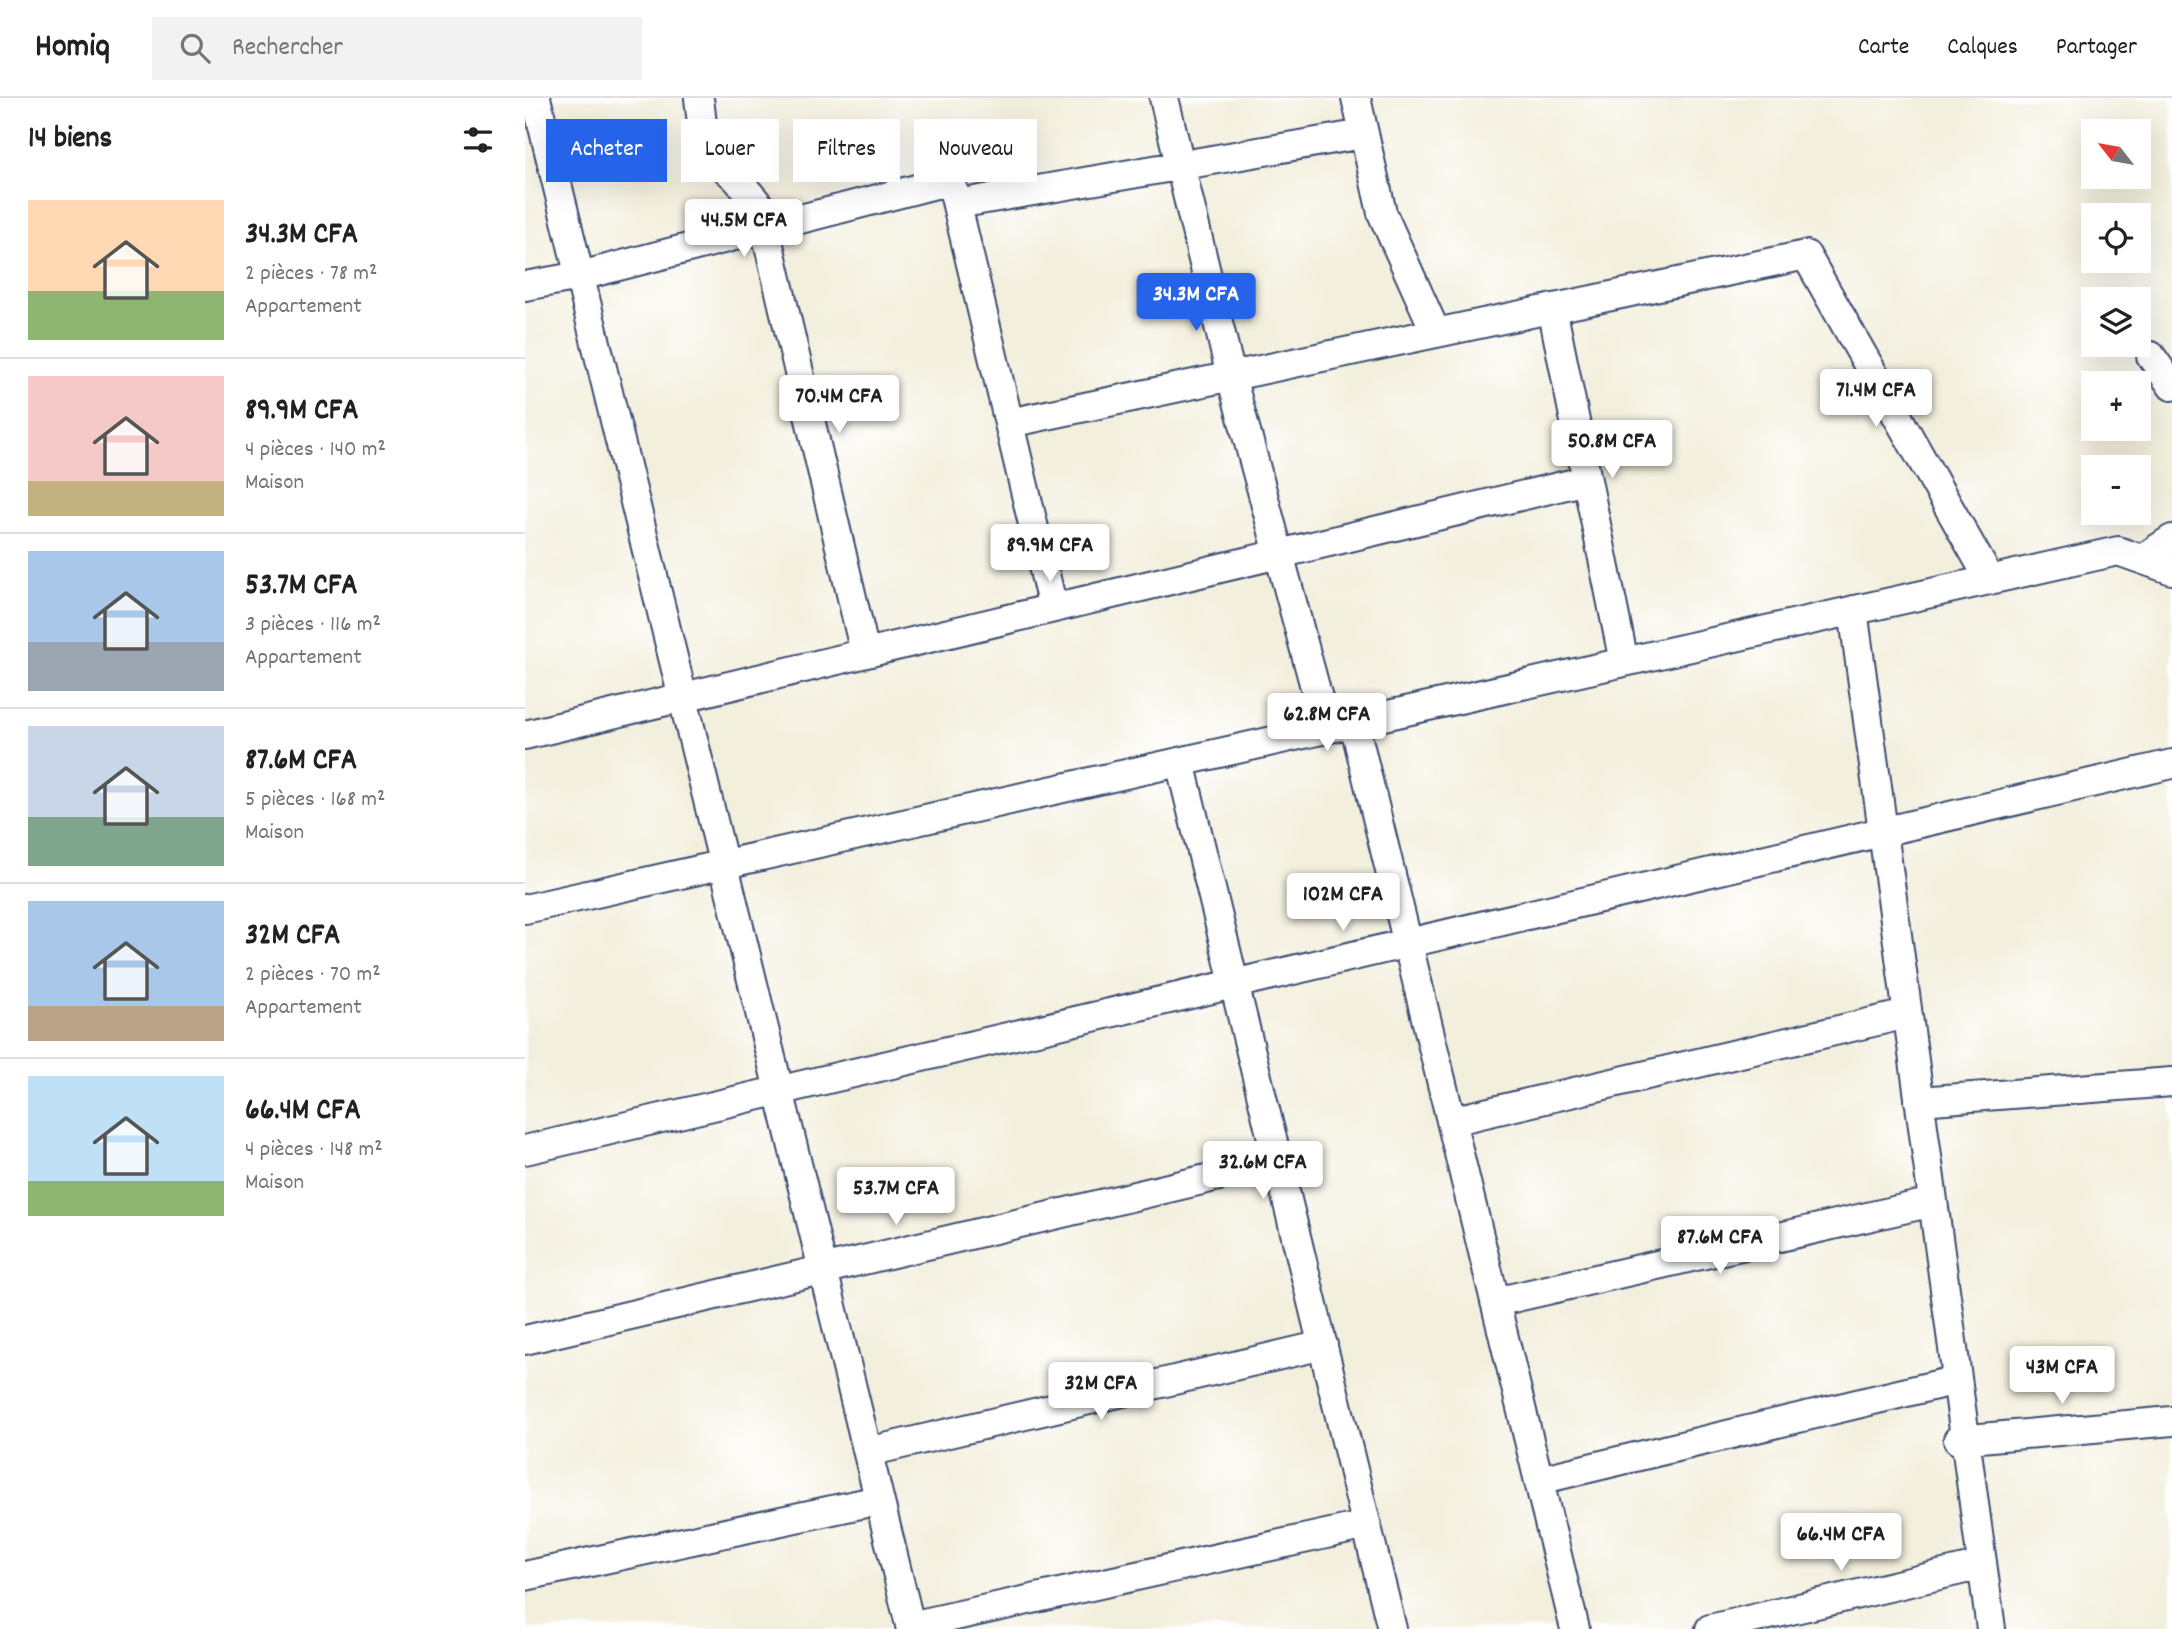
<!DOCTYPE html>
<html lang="fr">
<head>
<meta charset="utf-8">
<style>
	:root { --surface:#fff; --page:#f2f2f2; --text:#202124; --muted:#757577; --line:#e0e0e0; --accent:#2563eb }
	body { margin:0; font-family:Dekko,sans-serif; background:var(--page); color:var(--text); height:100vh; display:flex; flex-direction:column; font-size:26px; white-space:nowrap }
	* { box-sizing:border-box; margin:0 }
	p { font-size:23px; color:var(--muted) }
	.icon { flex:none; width:38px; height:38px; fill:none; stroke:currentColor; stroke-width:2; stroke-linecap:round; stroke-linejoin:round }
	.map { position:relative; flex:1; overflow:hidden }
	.sheet { display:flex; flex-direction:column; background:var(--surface); width:525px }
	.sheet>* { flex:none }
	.hud { position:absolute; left:21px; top:21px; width:665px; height:63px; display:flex; gap:14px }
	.needle { width:46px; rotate:301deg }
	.fabs { position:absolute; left:1556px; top:21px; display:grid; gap:14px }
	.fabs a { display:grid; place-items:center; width:70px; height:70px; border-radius:0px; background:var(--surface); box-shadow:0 7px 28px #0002; font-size:35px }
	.price { position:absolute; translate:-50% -60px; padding:0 16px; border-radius:7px; background:#fff; color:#222; font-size:23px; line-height:46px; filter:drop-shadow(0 2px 4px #0008) }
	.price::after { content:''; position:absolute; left:50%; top:42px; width:21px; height:16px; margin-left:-10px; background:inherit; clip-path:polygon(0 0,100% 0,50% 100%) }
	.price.selected { background:var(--accent); color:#fff }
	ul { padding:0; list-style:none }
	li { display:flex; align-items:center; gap:21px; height:175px; padding:0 28px }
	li+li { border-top:2px solid var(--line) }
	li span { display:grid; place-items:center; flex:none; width:196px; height:140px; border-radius:0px; color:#555 }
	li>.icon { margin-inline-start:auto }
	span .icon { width:84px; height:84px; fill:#fffc; stroke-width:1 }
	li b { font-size:30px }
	h2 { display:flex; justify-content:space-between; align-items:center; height:84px; padding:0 28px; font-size:30px }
	.chip { padding:0 24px; border-radius:0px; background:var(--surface); box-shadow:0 7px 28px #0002; font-size:24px; line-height:63px }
	.chip.selected { background:var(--accent); color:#fff }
	header { display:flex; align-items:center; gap:42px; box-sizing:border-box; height:98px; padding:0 35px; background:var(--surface); border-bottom:2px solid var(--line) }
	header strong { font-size:33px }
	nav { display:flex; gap:38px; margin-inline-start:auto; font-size:24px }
	.search { width:490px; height:63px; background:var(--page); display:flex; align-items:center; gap:18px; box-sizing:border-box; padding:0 24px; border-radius:0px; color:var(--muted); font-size:26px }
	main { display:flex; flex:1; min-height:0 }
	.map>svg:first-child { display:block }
</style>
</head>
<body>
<header>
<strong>Homiq</strong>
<div class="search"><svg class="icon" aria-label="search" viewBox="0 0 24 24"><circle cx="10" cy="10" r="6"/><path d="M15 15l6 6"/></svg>Rechercher</div>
<nav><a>Carte</a><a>Calques</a><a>Partager</a></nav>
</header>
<main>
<section class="sheet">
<h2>14 biens<svg class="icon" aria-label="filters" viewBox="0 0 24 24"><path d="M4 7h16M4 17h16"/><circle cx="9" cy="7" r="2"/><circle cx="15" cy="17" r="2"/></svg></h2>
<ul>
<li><span style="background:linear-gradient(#ffd9b3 65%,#8fb573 0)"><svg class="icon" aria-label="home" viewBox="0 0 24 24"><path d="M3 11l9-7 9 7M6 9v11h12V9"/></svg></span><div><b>34.3M CFA</b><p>2 pièces · 78 m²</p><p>Appartement</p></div></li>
<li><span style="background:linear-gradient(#f6c9c9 75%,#c2b280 0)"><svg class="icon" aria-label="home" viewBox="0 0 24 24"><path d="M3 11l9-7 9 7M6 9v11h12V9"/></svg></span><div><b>89.9M CFA</b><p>4 pièces · 140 m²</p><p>Maison</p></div></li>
<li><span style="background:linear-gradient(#a9c7e8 65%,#9aa5b1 0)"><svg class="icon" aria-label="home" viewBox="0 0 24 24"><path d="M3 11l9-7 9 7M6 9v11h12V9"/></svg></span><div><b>53.7M CFA</b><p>3 pièces · 116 m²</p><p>Appartement</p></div></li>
<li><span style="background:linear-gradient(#c9d6e8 65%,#7fa58c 0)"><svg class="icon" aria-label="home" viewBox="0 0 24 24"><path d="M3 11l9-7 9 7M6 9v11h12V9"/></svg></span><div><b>87.6M CFA</b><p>5 pièces · 168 m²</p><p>Maison</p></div></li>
<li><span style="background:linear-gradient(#a9c7e8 75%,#b9a48a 0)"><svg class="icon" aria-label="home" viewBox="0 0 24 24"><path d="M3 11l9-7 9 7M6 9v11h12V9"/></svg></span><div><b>32M CFA</b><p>2 pièces · 70 m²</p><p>Appartement</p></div></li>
<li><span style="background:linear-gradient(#bfe0f5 75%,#8fb573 0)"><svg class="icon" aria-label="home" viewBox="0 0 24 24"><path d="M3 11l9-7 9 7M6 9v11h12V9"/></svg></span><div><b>66.4M CFA</b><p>4 pièces · 148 m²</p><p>Maison</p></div></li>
</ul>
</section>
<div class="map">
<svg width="1647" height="1531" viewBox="0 0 1647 1531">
	<rect width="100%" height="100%" fill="#fff"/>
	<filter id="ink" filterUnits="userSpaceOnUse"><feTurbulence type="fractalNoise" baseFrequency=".0143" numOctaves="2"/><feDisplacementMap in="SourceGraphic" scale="14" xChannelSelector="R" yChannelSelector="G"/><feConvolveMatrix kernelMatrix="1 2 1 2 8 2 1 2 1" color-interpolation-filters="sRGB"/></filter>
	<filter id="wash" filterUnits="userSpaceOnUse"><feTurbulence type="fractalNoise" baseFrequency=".00686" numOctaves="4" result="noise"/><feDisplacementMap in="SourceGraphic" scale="28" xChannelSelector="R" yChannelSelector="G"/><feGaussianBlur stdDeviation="1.57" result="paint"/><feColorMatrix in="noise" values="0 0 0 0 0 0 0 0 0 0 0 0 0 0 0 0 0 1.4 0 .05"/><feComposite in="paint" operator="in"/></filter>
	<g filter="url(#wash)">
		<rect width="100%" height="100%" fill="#f3efdd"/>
	</g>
	<g filter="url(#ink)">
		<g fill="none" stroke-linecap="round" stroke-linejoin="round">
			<g stroke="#3b4c71" stroke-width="32">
				<path id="street" d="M174 0 180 52 211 80 251 127
					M639 0 706 278 801 630
					M831 0 857 115 911 235
					M0 2 11 0 386 1531
					M432 106 838 36
					M240 130 340 555
					M0 188 55 178 426 82 528 510
					M1027 210 1099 564
					M1626 258 1647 288
					M484 325 1281 157 1465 482
					M1617 461 1647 441
					M1328 512 1466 1531
					M829 625 1050 1531
					M0 637 1062 382
					M655 664 867 1531
					M0 811 1593 453 1647 472
					M1394 1003 1647 984
					M926 1023 1382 916
					M0 1052 1647 666
					M970 1204 1408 1104
					M0 1242 753 1064
					M1433 1342 1647 1323
					M343 1354 798 1247
					M1014 1382 1432 1282
					M0 1478 354 1402
					M385 1528 842 1427
					M1185 1531 1457 1467"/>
			</g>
			<use href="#street" stroke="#fff" stroke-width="28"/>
		</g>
	</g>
</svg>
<div class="fabs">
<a><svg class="needle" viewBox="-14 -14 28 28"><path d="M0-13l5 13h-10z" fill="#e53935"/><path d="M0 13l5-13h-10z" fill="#757577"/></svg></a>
<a><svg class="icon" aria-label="locate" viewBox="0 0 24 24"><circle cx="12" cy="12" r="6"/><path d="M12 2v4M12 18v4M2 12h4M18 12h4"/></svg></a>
<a><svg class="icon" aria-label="layers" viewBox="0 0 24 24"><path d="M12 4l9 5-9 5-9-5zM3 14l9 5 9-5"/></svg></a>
<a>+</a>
<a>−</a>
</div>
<b class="price" style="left:219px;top:161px">44.5M CFA</b>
<b class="price selected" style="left:671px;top:235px">34.3M CFA</b>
<b class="price" style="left:1351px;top:331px">71.4M CFA</b>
<b class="price" style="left:314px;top:337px">70.4M CFA</b>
<b class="price" style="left:1087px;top:382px">50.8M CFA</b>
<b class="price" style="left:525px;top:486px">89.9M CFA</b>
<b class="price" style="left:802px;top:655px">62.8M CFA</b>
<b class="price" style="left:818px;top:835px">102M CFA</b>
<b class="price" style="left:738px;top:1103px">32.6M CFA</b>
<b class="price" style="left:371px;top:1129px">53.7M CFA</b>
<b class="price" style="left:1195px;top:1178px">87.6M CFA</b>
<b class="price" style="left:1537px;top:1308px">43M CFA</b>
<b class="price" style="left:576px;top:1324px">32M CFA</b>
<b class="price" style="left:1316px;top:1475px">66.4M CFA</b>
<div class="hud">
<a class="chip selected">Acheter</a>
<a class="chip">Louer</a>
<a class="chip">Filtres</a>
<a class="chip">Nouveau</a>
</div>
</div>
</main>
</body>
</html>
